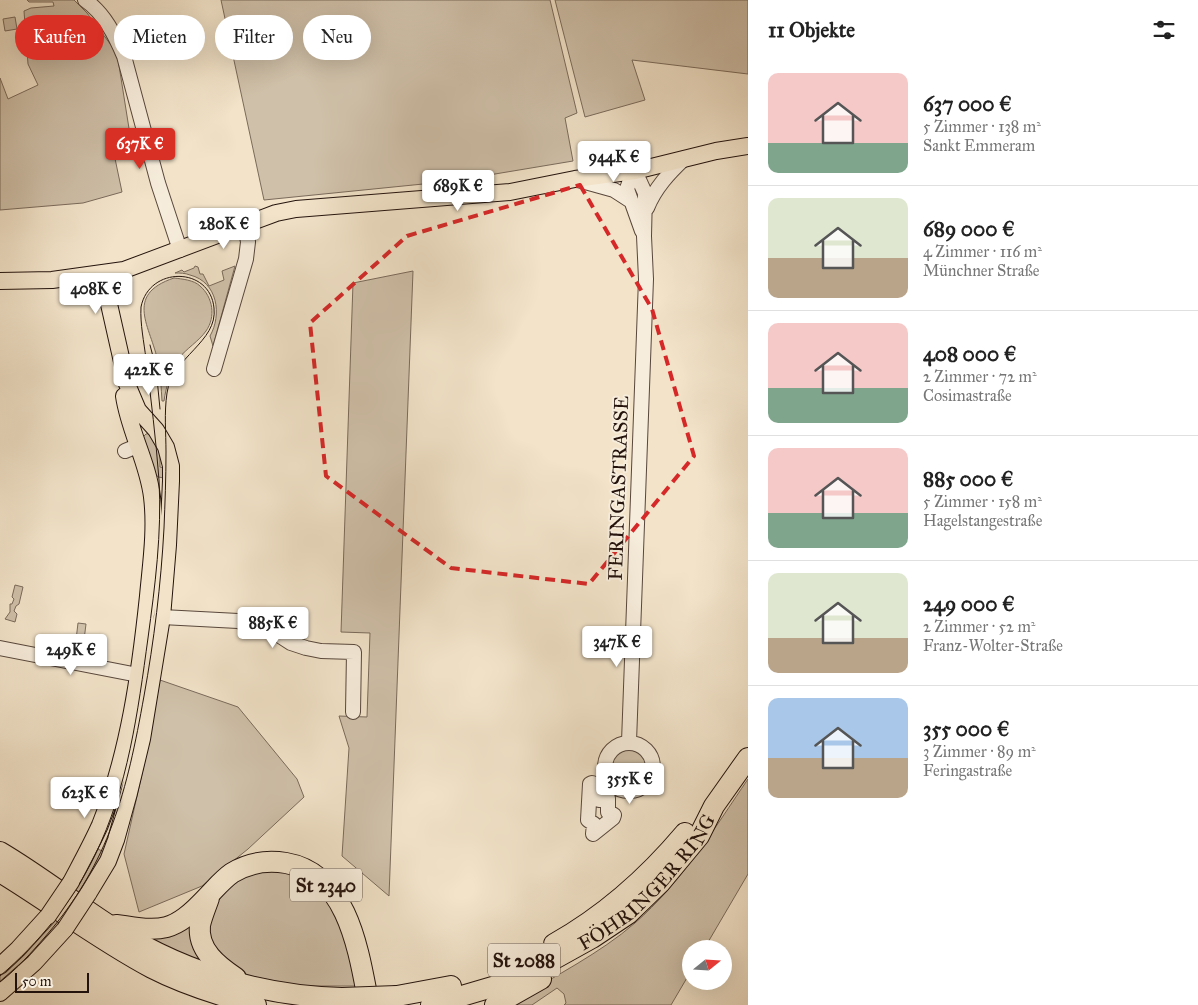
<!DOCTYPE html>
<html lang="de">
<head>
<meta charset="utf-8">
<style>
	:root { --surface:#fff; --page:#f2f2f2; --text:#222; --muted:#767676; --line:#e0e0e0; --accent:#d93025 }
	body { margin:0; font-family:"IM FELL Great Primer",serif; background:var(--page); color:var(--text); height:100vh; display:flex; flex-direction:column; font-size:19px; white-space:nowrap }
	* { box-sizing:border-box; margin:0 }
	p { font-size:16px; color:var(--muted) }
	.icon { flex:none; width:28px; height:28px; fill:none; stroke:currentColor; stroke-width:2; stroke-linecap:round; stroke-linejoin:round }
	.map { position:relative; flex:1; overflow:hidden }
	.side { display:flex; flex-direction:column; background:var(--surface); width:450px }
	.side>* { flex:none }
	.hud { position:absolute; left:15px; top:15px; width:475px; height:45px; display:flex; gap:10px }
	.needle { width:32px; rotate:72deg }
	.controls { position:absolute; left:682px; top:940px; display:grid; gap:10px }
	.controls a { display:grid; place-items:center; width:50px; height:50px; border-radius:50%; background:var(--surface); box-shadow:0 5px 20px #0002; font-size:25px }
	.scale { position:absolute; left:15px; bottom:12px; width:74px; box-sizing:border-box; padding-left:5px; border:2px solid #24130d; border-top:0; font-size:14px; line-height:18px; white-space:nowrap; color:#24130d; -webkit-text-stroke:4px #f7eddc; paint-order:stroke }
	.price { position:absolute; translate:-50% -42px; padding:0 11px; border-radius:5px; background:#fff; color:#222; font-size:16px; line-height:32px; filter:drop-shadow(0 1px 2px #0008) }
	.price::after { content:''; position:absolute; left:50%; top:30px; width:15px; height:11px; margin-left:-8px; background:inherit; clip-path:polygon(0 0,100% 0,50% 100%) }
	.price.on { background:var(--accent); color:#fff }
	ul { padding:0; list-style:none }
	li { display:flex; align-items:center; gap:15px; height:125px; padding:0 20px }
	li+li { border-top:1px solid var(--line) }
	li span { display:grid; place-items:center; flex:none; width:140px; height:100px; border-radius:10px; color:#555 }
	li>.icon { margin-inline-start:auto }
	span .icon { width:60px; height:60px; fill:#fffc; stroke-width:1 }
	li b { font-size:21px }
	h2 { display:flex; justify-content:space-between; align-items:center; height:60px; padding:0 20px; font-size:21px }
	.chip { padding:0 18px; border-radius:22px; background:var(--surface); box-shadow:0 5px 20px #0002; font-size:18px; line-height:45px }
	.chip.on { background:var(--accent); color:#fff }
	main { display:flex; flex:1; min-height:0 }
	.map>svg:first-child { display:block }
</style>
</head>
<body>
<main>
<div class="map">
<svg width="748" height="1005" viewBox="0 0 748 1005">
	<rect width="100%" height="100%" fill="#f2e3c9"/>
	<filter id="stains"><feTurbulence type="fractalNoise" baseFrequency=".004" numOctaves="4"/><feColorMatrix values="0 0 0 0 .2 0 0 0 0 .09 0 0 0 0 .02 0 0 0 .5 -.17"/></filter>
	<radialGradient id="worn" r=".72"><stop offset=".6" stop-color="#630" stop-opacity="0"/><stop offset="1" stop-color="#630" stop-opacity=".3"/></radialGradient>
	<path fill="#cfc0a9" stroke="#7a6a5b" d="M27 0H74L87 13 117 53 131 141 113 149 122 192 83 203 0 210V78L8 99 38 85 28 64 24 11 31 8 54 6 53 2H29Z
		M221 0H550L577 113 565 118 573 161 453 181 264 200Z
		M555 0H748V74L632 60 645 100 585 117Z
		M15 17 17 29 5 31 3 19Z
		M195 266 198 267 200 274H203L209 286 224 280 222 271 235 266 213 346 210 336C222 315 218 282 190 275 185 273 180 273 175 273L182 270 184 272 194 268Z
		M413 271 389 896 342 856 349 748 339 716 367 717 370 633 341 632 353 283Z
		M174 278C182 279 194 280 200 286 213 297 216 317 206 331 199 341 186 349 179 358 171 371 166 386 164 401H162C161 388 161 375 158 362 151 327 123 295 174 278Z
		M151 433 156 435 160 456V467L164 468V478L158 477 155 473 141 439 146 434Z
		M15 585 23 587 19 604 16 606 14 611 17 614 15 622 5 619 10 612V604H12L14 599 12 597Z
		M78 623 86 624 84 640H76Z
		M160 680 238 707 297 779 304 797 248 849 202 886 139 912 124 854 144 765Z
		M612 767a17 17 0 1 1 34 0a17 17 0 1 1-34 0Z
		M748 779V874L704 949H691V971L671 1005H564L566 1003 564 994 557 988 532 1005H517L516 1000C556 975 599 954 635 923 681 883 714 829 748 779Z
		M93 847 107 853 74 908 304 1005 278 1002 224 990 72 911 0 989V972Z
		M264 868 295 872 321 890 341 922 357 986H299L245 975 207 941 209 909 230 881Z
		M193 916 212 968 139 935Z"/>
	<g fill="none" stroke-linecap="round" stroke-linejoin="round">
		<g stroke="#58473c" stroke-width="16">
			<path id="minor" d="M85 0C104 13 115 35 124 56L158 183 180 250
				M635 171 630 180 627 189 642 231
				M578 180 614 190 631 201
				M647 208C655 188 669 173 685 158
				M214 369 246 259 248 242 245 225
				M125 451 137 446
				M162 617 238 621 274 632 291 643 306 648 321 651 354 652 353 712
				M0 648 138 675
				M629 742 646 279 644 236 645 193 635 171
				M605 767a24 24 0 1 1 48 0a24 24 0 1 1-48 0Z
				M592 783 595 784 600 794 597 797 599 800 602 798H608V812L614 815 613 818 593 834 594 824 588 820 590 784Z"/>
		</g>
		<g stroke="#24130d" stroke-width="18">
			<path id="major" d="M0 281 52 280 124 270 276 213 296 209 510 192 575 179 635 171 716 151 748 146
				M71 882C81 863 91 845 100 825 129 753 140 672 148 596 151 563 156 530 152 497 148 462 129 431 124 396
				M88 894 108 861 116 840 129 793 142 739 162 617 168 545 171 481V466L166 447 156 430 138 410 127 384 102 273
				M0 966 18 949 48 916
				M0 993 34 963 65 929"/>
		</g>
		<g stroke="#24130d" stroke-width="22">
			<g id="highway">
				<path d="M0 852C44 878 83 910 126 936 193 975 265 996 342 998"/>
				<path d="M0 872C51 903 99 940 152 968 185 985 221 996 256 1005"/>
				<path d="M209 898C206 907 202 916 200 925 197 950 218 966 236 978"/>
				<path d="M116 925C163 932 173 933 207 897 215 889 222 880 232 873 248 863 267 860 286 863 349 874 359 954 369 1005"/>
				<path d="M554 944C604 916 648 877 685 833"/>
				<path d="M397 996 451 986"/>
				<path id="s1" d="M431 1005 499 985 538 968 592 938 628 914 660 883 699 836 714 806 748 758"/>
				<path d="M495 1005 541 979"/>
			</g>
		</g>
		<use href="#minor" stroke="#f7eddc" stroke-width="14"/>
		<use href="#major" stroke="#f2e3c9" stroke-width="16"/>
		<use href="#highway" stroke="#f2e3c9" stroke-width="20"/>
		<path stroke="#24130d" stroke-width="1" d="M150 345 156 368 160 409
			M0 976C39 943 73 901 95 855 128 788 138 711 148 638 155 586 162 533 159 480 156 440 151 399 146 359 144 342 140 324 141 307 149 266 210 266 214 308 218 342 172 357 167 393 164 413 166 433 166 452 166 478 165 503 164 528 161 584 154 641 144 696 127 791 110 862 45 937 31 953 17 969 0 982"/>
		<g stroke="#24130d" stroke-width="18" stroke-linecap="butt">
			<path id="major-bridge" d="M48 916 71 882
				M65 929 88 894"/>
		</g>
		<g stroke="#24130d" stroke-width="22" stroke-linecap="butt">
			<path id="highway-bridge" d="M342 998 397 996"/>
		</g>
		<use href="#major-bridge" stroke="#f2e3c9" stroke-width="16"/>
		<use href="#highway-bridge" stroke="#f2e3c9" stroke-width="20"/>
	</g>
	<path fill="none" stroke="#d62828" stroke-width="4" stroke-dasharray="10 6" stroke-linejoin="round" d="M580 185 652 309 694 456 589 584 451 568 326 476 310 323 407 236Z"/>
	<g text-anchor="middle" stroke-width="4" stroke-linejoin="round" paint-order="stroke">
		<g fill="#f7eddc" stroke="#63544b" stroke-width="1">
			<rect x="290" y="868.5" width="72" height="33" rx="4"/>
			<rect x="488" y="943.5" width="72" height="33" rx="4"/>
		</g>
		<g font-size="19" font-weight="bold" fill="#24130d">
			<text x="326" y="892">St 2340</text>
			<text x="524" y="967">St 2088</text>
		</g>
		<g font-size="20" fill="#24130d" stroke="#f7eddc">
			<text transform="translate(618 488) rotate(-88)" y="7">FERINGASTRASSE</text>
			<text dy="7" stroke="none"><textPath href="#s1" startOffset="254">FÖHRINGER RING</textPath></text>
		</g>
	</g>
	<rect width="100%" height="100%" filter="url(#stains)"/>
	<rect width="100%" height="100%" fill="url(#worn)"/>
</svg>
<div class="controls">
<a><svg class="needle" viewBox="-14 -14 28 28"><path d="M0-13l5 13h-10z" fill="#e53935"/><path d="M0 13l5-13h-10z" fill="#767676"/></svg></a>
</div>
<div class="scale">50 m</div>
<b class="price on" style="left:140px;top:170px">637K €</b>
<b class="price" style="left:614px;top:183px">944K €</b>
<b class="price" style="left:458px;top:212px">689K €</b>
<b class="price" style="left:224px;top:250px">280K €</b>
<b class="price" style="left:96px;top:315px">408K €</b>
<b class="price" style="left:149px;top:396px">422K €</b>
<b class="price" style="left:273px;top:649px">885K €</b>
<b class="price" style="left:617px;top:668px">347K €</b>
<b class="price" style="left:71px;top:676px">249K €</b>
<b class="price" style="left:630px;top:805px">355K €</b>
<b class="price" style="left:85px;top:819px">623K €</b>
<div class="hud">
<a class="chip on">Kaufen</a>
<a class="chip">Mieten</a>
<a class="chip">Filter</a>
<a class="chip">Neu</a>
</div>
</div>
<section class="side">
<h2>11 Objekte<svg class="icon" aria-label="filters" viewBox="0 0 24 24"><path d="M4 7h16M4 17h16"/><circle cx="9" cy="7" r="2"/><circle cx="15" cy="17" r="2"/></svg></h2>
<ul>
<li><span style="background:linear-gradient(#f6c9c9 70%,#7fa58c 0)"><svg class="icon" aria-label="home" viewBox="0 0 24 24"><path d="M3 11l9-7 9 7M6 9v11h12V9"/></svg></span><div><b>637 000 €</b><p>5 Zimmer · 138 m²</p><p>Sankt Emmeram</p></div></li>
<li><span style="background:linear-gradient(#dfe7d0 60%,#b9a48a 0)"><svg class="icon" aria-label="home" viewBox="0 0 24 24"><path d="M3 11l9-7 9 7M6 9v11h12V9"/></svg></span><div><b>689 000 €</b><p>4 Zimmer · 116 m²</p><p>Münchner Straße</p></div></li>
<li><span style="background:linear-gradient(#f6c9c9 65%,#7fa58c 0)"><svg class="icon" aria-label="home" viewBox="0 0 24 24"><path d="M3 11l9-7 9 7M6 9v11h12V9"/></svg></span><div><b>408 000 €</b><p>2 Zimmer · 72 m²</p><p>Cosimastraße</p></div></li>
<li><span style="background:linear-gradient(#f6c9c9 65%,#7fa58c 0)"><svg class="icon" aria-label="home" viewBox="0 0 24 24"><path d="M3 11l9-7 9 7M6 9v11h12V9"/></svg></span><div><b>885 000 €</b><p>5 Zimmer · 158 m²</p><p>Hagelstangestraße</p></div></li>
<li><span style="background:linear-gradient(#dfe7d0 65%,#b9a48a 0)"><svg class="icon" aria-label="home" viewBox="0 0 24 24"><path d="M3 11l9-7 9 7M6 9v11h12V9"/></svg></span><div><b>249 000 €</b><p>2 Zimmer · 52 m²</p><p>Franz-Wolter-Straße</p></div></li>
<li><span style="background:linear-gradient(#a9c7e8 60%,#b9a48a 0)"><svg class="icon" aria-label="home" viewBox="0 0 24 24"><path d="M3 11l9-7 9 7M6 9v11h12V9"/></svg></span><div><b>355 000 €</b><p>3 Zimmer · 89 m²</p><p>Feringastraße</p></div></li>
</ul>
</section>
</main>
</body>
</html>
